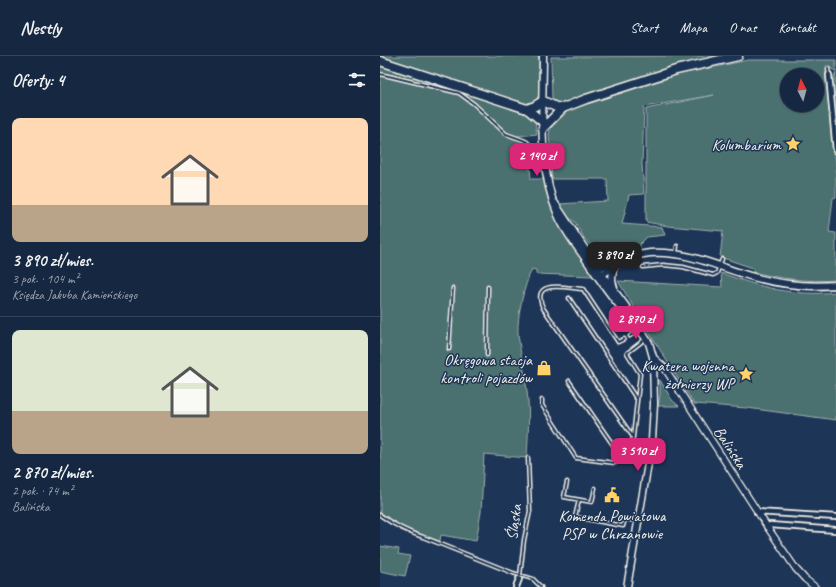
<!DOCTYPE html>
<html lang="pl">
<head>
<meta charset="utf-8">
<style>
	:root { --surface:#162841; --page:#23344c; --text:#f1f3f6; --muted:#9ea6b1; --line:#35445a; --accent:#db2777 }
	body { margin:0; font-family:Caveat,sans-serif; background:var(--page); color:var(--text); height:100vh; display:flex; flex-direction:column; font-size:15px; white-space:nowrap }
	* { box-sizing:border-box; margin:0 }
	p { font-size:13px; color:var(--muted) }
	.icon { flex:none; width:22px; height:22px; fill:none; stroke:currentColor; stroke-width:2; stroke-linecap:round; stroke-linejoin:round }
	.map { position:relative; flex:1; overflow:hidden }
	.side { display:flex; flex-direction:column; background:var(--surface); width:380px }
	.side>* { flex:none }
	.needle { width:26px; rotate:354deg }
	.buttons { position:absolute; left:400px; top:12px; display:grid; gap:8px }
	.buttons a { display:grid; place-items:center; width:44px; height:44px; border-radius:50%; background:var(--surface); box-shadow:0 1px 3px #0004,0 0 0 1px var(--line); font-size:20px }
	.price { position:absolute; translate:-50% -34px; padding:0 9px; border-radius:8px; background:var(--accent); color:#fff; font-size:13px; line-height:26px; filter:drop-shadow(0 1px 2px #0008) }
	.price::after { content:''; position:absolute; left:50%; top:24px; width:12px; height:9px; margin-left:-6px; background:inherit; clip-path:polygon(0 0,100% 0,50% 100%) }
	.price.current { background:#222; color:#fff }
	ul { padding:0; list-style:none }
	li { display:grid; align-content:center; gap:8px; height:212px; padding:0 12px }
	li+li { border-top:1px solid var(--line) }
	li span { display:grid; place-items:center; height:124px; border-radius:8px; color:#555 }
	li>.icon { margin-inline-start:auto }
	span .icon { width:72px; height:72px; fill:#fffc; stroke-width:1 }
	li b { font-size:17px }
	h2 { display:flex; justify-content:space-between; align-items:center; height:48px; padding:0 12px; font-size:17px }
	header { display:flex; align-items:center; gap:24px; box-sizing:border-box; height:56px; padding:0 20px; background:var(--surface); border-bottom:1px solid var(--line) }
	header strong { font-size:19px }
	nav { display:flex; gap:22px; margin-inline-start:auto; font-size:14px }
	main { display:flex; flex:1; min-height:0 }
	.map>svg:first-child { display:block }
</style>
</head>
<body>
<header>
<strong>Nestly</strong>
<nav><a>Start</a><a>Mapa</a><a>O nas</a><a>Kontakt</a></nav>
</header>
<main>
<section class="side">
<h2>Oferty: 4<svg class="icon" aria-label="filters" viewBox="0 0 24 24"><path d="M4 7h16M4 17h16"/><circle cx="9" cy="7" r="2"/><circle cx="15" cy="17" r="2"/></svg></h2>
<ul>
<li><span style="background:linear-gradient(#ffd9b3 70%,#b9a48a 0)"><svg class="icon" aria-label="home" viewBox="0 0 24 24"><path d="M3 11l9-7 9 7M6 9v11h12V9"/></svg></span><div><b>3 890 zł/mies.</b><p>3 pok. · 104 m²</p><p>Księdza Jakuba Kamieńskiego</p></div></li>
<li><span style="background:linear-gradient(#dfe7d0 65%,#b9a48a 0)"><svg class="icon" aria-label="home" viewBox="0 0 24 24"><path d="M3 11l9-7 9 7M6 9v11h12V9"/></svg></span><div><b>2 870 zł/mies.</b><p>2 pok. · 74 m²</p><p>Balińska</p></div></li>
</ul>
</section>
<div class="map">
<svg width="456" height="531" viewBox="0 0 456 531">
	<rect width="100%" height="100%" fill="#1d3557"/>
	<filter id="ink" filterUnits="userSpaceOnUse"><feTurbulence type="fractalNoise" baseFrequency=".025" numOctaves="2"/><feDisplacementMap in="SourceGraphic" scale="8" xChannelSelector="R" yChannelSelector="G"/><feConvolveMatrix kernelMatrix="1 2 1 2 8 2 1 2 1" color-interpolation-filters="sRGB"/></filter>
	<g filter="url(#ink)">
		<path fill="#4c6f70" stroke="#a0b0ac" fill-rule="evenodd" d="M0 0H159V39L155 45 146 50 0 4Z
			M340 0 189 47H179L172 45 171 1Z
			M368 4H456V15L451 13 450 10H446L448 41 456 109V141L453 142 449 176 456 177V224C426 226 402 223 373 216V212L340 201 343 175 288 170 266 166V53L334 39 264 51 262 108 264 138 249 139 242 168 282 171 285 179 267 181 260 188V193L232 200 222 204 204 182 195 166 188 161 179 148 228 145 227 123H172L169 78C171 65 180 58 192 53L297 19ZM407 19H437V49H407Z
			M0 10 10 12 146 55 155 65 157 78 138 80V83L145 86 148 92 151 123H163L164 124 173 156 213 220 156 218V214L152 213C144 230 137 259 138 278 140 297 145 316 147 335 150 357 148 380 147 402L104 398 101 456 96 485 61 479 60 485 10 468 0 461Z
			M456 16V66L452 25Z
			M345 214 413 231 456 233C417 238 380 227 343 215Z
			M341 217C380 231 414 241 456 236V364L367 352 314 348 268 275 238 225 342 231Z
			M280 324 292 344 299 350H278L280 339Z
			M0 490 19 493 18 498 30 500 25 520 0 515Z"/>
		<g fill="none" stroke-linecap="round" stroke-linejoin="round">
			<g stroke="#f4f1e8" stroke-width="5">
				<path id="service" d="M448 13 449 19
					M0 18 79 37 94 48 126 78 143 84 147 86 151 90 161 91
					M296 197 297 190
					M263 211 283 209 303 211 333 219 337 217 342 203
					M189 242 256 342
					M250 280 259 274
					M244 283 238 286 203 233C186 232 150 222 163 252L253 381
					M69 293 73 232
					M107 299 108 231
					M189 325 242 402
					M162 344V349L196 402 235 407 242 402 250 393 253 381 260 318 247 297 264 284
					M187 426 184 441 212 446 215 432
					M199 444 195 461 243 470 245 463 258 465
					M0 459C14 469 27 476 43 481L133 517 153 523 161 531
					M140 520 144 484 150 455 148 402"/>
			</g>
			<g stroke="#f4f1e8" stroke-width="8">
				<path id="minor" d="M449 19 456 95
					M377 456 456 461
					M387 471 390 469 456 474
					M136 531 139 523"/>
			</g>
			<g stroke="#f4f1e8" stroke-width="8">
				<path id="tertiary" d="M273 301 284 311 388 472 416 513 425 523 435 531"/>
			</g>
			<g stroke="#f4f1e8" stroke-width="9">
				<path id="secondary" d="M163 0C163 53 157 110 178 159 186 178 200 194 211 211 223 228 235 247 250 261
					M174 146 218 213 247 252 252 262 269 287 273 301 274 348 272 384 247 531
					M233 211 232 225 234 232
					M216 214C224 209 231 207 241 204 251 201 260 198 270 197 308 194 342 213 377 222 403 229 429 231 456 229
					M220 220 233 211 241 204"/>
			</g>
			<g stroke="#f4f1e8" stroke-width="11">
				<path id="motorway" d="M0 5 147 53 163 66
					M147 53 155 50 163 45 176 51 183 52
					M163 72 183 52 206 43 296 14 358 0"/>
			</g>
			<use href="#service" stroke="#1d3557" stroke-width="2"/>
			<use href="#minor" stroke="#1d3557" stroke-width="4.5"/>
			<use href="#tertiary" stroke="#1d3557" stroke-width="5.5"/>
			<use href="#secondary" stroke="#1d3557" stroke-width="6"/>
			<use href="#motorway" stroke="#1d3557" stroke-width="8"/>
		</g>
	</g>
	<defs>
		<g id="sight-bare" transform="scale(1.2)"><path d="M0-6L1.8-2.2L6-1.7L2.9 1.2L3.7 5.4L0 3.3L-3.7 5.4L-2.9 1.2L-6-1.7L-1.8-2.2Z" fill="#ffd166" stroke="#1d3557" stroke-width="2.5" paint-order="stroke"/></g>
		<g id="shop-bare" transform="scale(1.2)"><path d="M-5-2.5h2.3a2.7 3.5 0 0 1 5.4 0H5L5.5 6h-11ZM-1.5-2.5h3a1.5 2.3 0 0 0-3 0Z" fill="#ffd166" stroke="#1d3557" stroke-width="2.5" paint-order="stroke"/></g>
		<g id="civic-bare" transform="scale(1.2)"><path d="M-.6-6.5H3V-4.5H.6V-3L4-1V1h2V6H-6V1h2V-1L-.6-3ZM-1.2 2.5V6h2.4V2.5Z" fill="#ffd166" stroke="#1d3557" stroke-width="2.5" paint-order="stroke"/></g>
	</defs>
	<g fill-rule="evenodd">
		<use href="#sight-bare" x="413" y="88"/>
		<use href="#shop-bare" x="164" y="312"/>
		<use href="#sight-bare" x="366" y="318"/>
		<use href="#civic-bare" x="232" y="439"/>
	</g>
	<g text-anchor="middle" stroke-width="3" stroke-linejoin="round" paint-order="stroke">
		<g font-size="16" fill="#f4f1e8" stroke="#1d3557" text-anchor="end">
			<text x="401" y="94">Kolumbarium</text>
			<text x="152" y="309">Okręgowa stacja<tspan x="152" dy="18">kontroli pojazdów</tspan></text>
			<text x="354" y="315">Kwatera wojenna<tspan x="354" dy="18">żołnierzy WP</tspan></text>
			<text x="232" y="465" text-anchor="middle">Komenda Powiatowa<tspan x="232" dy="18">PSP w Chrzanowie</tspan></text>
		</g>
		<g font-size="16" fill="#f4f1e8" stroke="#1d3557">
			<text transform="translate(351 391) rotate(57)" y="6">Balińska</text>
			<text transform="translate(133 466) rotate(-82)" y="6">Śląska</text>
		</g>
	</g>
</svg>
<div class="buttons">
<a><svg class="needle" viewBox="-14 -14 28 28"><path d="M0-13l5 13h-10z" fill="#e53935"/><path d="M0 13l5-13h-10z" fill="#9ea6b1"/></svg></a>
</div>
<b class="price" style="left:157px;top:121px">2 140 zł</b>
<b class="price current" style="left:234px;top:220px">3 890 zł</b>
<b class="price" style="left:256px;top:284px">2 870 zł</b>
<b class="price" style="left:258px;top:416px">3 510 zł</b>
</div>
</main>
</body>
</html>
